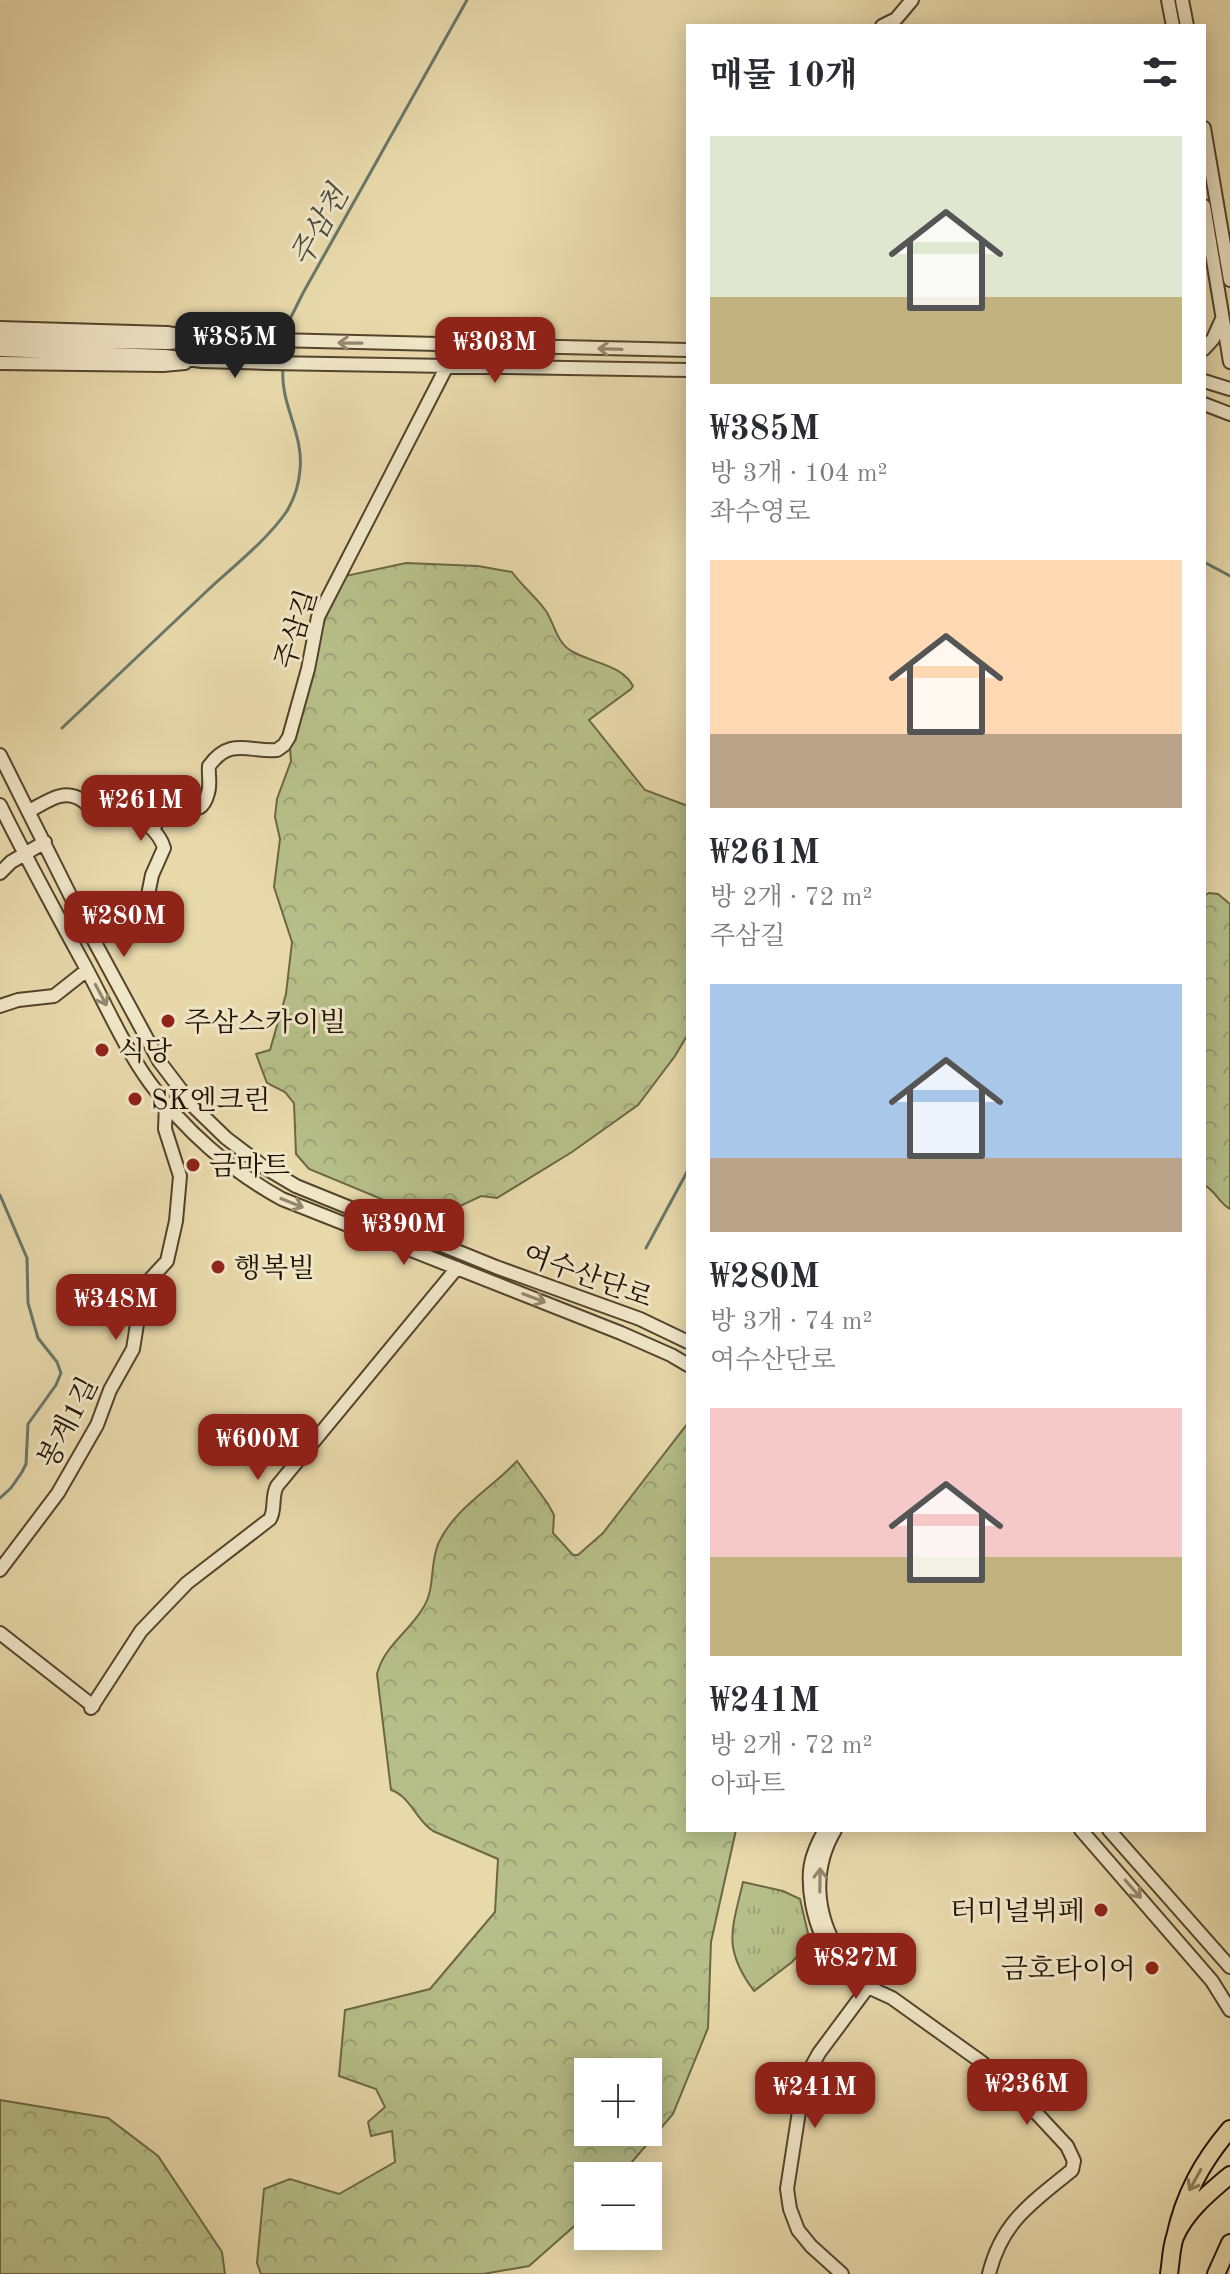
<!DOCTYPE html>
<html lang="ko">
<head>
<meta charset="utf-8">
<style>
	:root { --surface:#fff; --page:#f2f2f3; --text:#2b2b33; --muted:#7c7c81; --accent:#8f2418 }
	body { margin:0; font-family:"Old Standard TT","Noto Serif KR",serif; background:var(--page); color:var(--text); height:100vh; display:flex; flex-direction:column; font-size:30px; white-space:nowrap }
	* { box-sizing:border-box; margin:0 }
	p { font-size:26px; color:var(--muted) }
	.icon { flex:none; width:44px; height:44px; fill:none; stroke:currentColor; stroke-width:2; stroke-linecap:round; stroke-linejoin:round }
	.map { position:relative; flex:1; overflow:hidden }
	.drawer { position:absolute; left:686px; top:24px; width:520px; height:1808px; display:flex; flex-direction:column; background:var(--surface); border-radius:0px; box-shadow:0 4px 20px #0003 }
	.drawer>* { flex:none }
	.fabs { position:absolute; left:574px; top:2058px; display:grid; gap:16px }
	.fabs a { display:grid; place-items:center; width:88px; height:88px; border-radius:0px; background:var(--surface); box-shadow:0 4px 20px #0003; font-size:40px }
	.price { position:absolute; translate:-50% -68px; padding:0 18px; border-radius:16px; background:var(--accent); color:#fff; font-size:26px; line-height:52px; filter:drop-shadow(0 2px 4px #0008) }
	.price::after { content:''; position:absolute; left:50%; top:48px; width:24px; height:18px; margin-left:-12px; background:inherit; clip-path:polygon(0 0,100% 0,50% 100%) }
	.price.selected { background:#222; color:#fff }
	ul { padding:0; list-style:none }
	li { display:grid; align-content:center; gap:16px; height:424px; padding:0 24px }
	li span { display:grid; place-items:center; height:248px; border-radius:0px; color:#555 }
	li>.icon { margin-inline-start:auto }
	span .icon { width:144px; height:144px; fill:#fffc; stroke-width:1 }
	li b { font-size:34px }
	h2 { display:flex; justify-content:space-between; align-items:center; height:96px; padding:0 24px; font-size:34px }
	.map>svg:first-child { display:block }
</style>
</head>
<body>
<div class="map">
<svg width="1230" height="2274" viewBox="0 0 1230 2274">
	<defs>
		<pattern id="forest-crowns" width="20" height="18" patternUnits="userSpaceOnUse" patternTransform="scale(2)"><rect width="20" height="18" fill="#b6bf89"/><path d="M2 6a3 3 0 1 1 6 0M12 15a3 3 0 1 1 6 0" fill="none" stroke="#9ca374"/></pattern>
		<pattern id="park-tufts" width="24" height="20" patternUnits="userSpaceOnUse" patternTransform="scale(2)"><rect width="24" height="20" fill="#b6bf89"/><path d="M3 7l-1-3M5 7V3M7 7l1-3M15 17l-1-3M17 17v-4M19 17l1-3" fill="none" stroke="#9ca374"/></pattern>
	</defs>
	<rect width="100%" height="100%" fill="#e8d9ab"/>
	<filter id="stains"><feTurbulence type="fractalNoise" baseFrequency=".0025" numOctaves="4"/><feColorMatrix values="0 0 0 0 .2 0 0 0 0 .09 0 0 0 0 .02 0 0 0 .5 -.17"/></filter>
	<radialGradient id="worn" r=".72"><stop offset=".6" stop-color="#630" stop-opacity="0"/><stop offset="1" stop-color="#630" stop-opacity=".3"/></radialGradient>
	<path fill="url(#forest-crowns)" stroke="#6c6844" stroke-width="2" fill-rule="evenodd" d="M406 563 478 566 512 572C522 586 536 597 546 611 555 625 557 644 573 652 593 663 622 665 633 686L631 689 589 720 645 790 688 806V1034L675 1056 638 1105 572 1152 497 1198 481 1196 437 1217 427 1218 309 1169 296 1154 294 1103 285 1092 267 1083 256 1054 270 1050 286 994 292 942 274 887 280 839 275 817 277 799 291 761 289 737 336 578Z
		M1209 893 1218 894 1230 904V1209C1219 1203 1215 1190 1204 1185V896Z
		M688 1423V1830H736L711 1942 708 2028 673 2114 620 2176H588V2214L529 2266 483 2274H261L257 2263 264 2189 290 2179 339 2194 395 2162 392 2131 371 2136 368 2122 385 2107 376 2089 339 2076 345 2010 430 1989 495 1912 498 1859 433 1831C416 1820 410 1796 391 1790L377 1674C384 1646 409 1632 423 1608 436 1588 429 1563 439 1542 456 1507 492 1488 517 1461L548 1504 554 1515 553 1533 573 1555H578L603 1533ZM648 2072V2132H588V2072Z
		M0 2100 108 2118 158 2156 222 2252 225 2274H0Z"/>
	<path fill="url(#park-tufts)" stroke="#6c6844" stroke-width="2" d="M743 1882 783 1891 800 1899 810 1942 792 1962 754 1991C722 1948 732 1930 743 1882Z"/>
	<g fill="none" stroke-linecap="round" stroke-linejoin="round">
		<path stroke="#697768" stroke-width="3" d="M286 337 287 325 303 293 467 0
			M283 361 285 345
			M1204 562 1230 576
			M62 728C111 682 160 635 209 589 235 565 267 540 287 511 294 499 299 484 300 470 304 434 280 404 283 369
			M0 1195 27 1258 28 1303 38 1338 57 1362 61 1373 56 1385 28 1424 26 1464 22 1472 11 1488 0 1498
			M646 1248 688 1170"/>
		<g stroke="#54442b" stroke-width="16">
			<path id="minor" d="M1168 0 1173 26
				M1182 0 1187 26
				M882 26 896 19 912 0
				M1204 128 1230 280
				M1204 206 1230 362
				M0 328 167 333 184 336
				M0 340 168 343 203 340H275L688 350
				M1204 349 1213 339 1222 319
				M0 350 165 356 202 361 269 363 688 370
				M0 363 163 365 185 363
				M1204 381 1230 389
				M1204 404 1230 414
				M0 755 79 913 159 1061 194 1107 226 1138 264 1167 296 1186 496 1267 640 1319 688 1342
				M0 805C27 860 56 913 85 966 106 1005 124 1047 150 1083 184 1130 231 1171 282 1199L621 1333 671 1355 688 1365
				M29 811C47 802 64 787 83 801 88 805 92 810 98 813 107 812 117 808 125 811 141 816 160 833 164 848L152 875 145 910 137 919 129 920 100 909 79 913
				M153 829C157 822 163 813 171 809 188 802 201 820 208 793 211 784 208 775 209 766 230 737 248 752 277 750L284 745 289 737 308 669 318 617 447 366
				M0 873 11 862 45 842
				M0 1006 18 1000 54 996 87 970
				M0 1570 58 1493 97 1425 110 1390 133 1349 143 1287 167 1261 176 1221 180 1176 165 1129 166 1103
				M0 1633 93 1706
				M91 1708 141 1631 187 1583 270 1519C276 1509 271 1497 277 1486L457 1268
				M825 1830C818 1842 811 1857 810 1871 807 1912 828 1971 868 1987 858 1975 847 1964 839 1952 815 1913 812 1869 835 1830
				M1081 1830 1212 1981 1230 2010
				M1109 1830 1230 1967
				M842 2274 811 2246 798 2230 790 2209 787 2189 802 2092 808 2073 819 2053 868 1987 892 1998 980 2061 1013 2088 1067 2146 1074 2161 1072 2170C1032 2203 1002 2221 989 2274"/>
		</g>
		<g stroke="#231200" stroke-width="20">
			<path id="highway" d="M1175 2237C1184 2195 1202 2162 1230 2129
				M1169 2274C1171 2262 1171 2248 1175 2237 1186 2211 1210 2192 1230 2175
				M1216 2274 1230 2243"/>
		</g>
		<use href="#minor" stroke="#f0e6c8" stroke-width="12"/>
		<use href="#highway" stroke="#e8d9ab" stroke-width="16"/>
	</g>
	<defs><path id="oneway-shaft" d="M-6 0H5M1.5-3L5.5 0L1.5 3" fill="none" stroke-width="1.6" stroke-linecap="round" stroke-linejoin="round" transform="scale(2)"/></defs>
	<g stroke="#94876e">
		<use href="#oneway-shaft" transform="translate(350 343) rotate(-179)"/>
		<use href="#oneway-shaft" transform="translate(610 349) rotate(-178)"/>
		<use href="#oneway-shaft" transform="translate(101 995) rotate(62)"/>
		<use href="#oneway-shaft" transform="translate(292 1203) rotate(22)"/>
		<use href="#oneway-shaft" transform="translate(534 1298) rotate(21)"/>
		<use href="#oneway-shaft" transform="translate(820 1880) rotate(-89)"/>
		<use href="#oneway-shaft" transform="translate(1133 1889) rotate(49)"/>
	</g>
	<use stroke="#8f7f5e" href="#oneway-shaft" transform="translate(1195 2180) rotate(119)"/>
	<g fill="#8f2418" stroke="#f0e6c8" stroke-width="3">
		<circle cx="168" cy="1021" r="8"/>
		<circle cx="102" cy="1050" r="8"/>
		<circle cx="135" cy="1099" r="8"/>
		<circle cx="193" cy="1165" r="8"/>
		<circle cx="218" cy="1267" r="8"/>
		<circle cx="1101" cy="1910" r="8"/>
		<circle cx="1152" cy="1968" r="8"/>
	</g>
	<g text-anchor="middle" stroke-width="6" stroke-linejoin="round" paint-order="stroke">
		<g font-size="28" fill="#231200" stroke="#f0e6c8">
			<text transform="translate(295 629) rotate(-73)" y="10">주삼길</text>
			<text transform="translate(588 1275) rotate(20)" y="10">여수산단로</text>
			<text transform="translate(67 1422) rotate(-63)" y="10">봉계1길</text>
		</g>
		<g font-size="28" fill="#231200" stroke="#f0e6c8" text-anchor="start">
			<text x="184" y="1031">주삼스카이빌</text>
			<text x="118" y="1060">식당</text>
			<text x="151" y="1109">SK엔크린</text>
			<text x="209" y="1175">금마트</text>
			<text x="234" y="1277">행복빌</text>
			<text x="1085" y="1920" text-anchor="end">터미널뷔페</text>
			<text x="1136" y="1978" text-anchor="end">금호타이어</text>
		</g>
		<g font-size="30" font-style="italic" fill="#4c4d3d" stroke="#f0e6c8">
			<text transform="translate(319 226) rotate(-61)" y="10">주삼천</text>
		</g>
	</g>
	<rect width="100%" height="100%" filter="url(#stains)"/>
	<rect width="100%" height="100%" fill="url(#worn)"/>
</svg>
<div class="fabs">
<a>+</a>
<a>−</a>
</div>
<b class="price selected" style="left:235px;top:380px">₩385M</b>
<b class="price" style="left:495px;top:385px">₩303M</b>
<b class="price" style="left:141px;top:843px">₩261M</b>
<b class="price" style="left:124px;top:959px">₩280M</b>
<b class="price" style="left:404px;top:1267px">₩390M</b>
<b class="price" style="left:116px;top:1342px">₩348M</b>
<b class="price" style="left:258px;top:1482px">₩600M</b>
<b class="price" style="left:856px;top:2001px">₩827M</b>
<b class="price" style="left:1027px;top:2127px">₩236M</b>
<b class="price" style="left:815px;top:2130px">₩241M</b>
<section class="drawer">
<h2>매물 10개<svg class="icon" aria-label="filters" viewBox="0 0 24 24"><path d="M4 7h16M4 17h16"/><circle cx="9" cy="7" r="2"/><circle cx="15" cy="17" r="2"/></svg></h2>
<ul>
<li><span style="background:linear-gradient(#dfe7d0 65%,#c2b280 0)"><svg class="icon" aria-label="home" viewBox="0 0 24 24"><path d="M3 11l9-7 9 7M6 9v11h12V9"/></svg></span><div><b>₩385M</b><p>방 3개 · 104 m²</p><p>좌수영로</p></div></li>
<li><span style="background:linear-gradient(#ffd9b3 70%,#b9a48a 0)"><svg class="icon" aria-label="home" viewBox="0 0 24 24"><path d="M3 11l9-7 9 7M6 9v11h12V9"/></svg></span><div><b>₩261M</b><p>방 2개 · 72 m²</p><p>주삼길</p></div></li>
<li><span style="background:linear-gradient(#a9c7e8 70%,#b9a48a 0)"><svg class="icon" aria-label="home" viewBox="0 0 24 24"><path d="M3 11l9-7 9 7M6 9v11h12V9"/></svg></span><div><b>₩280M</b><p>방 3개 · 74 m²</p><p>여수산단로</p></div></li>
<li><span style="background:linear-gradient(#f6c9c9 60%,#c2b280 0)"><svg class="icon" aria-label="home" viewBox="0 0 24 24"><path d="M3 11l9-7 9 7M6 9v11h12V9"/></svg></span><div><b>₩241M</b><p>방 2개 · 72 m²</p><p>아파트</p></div></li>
</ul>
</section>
</div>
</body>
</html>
